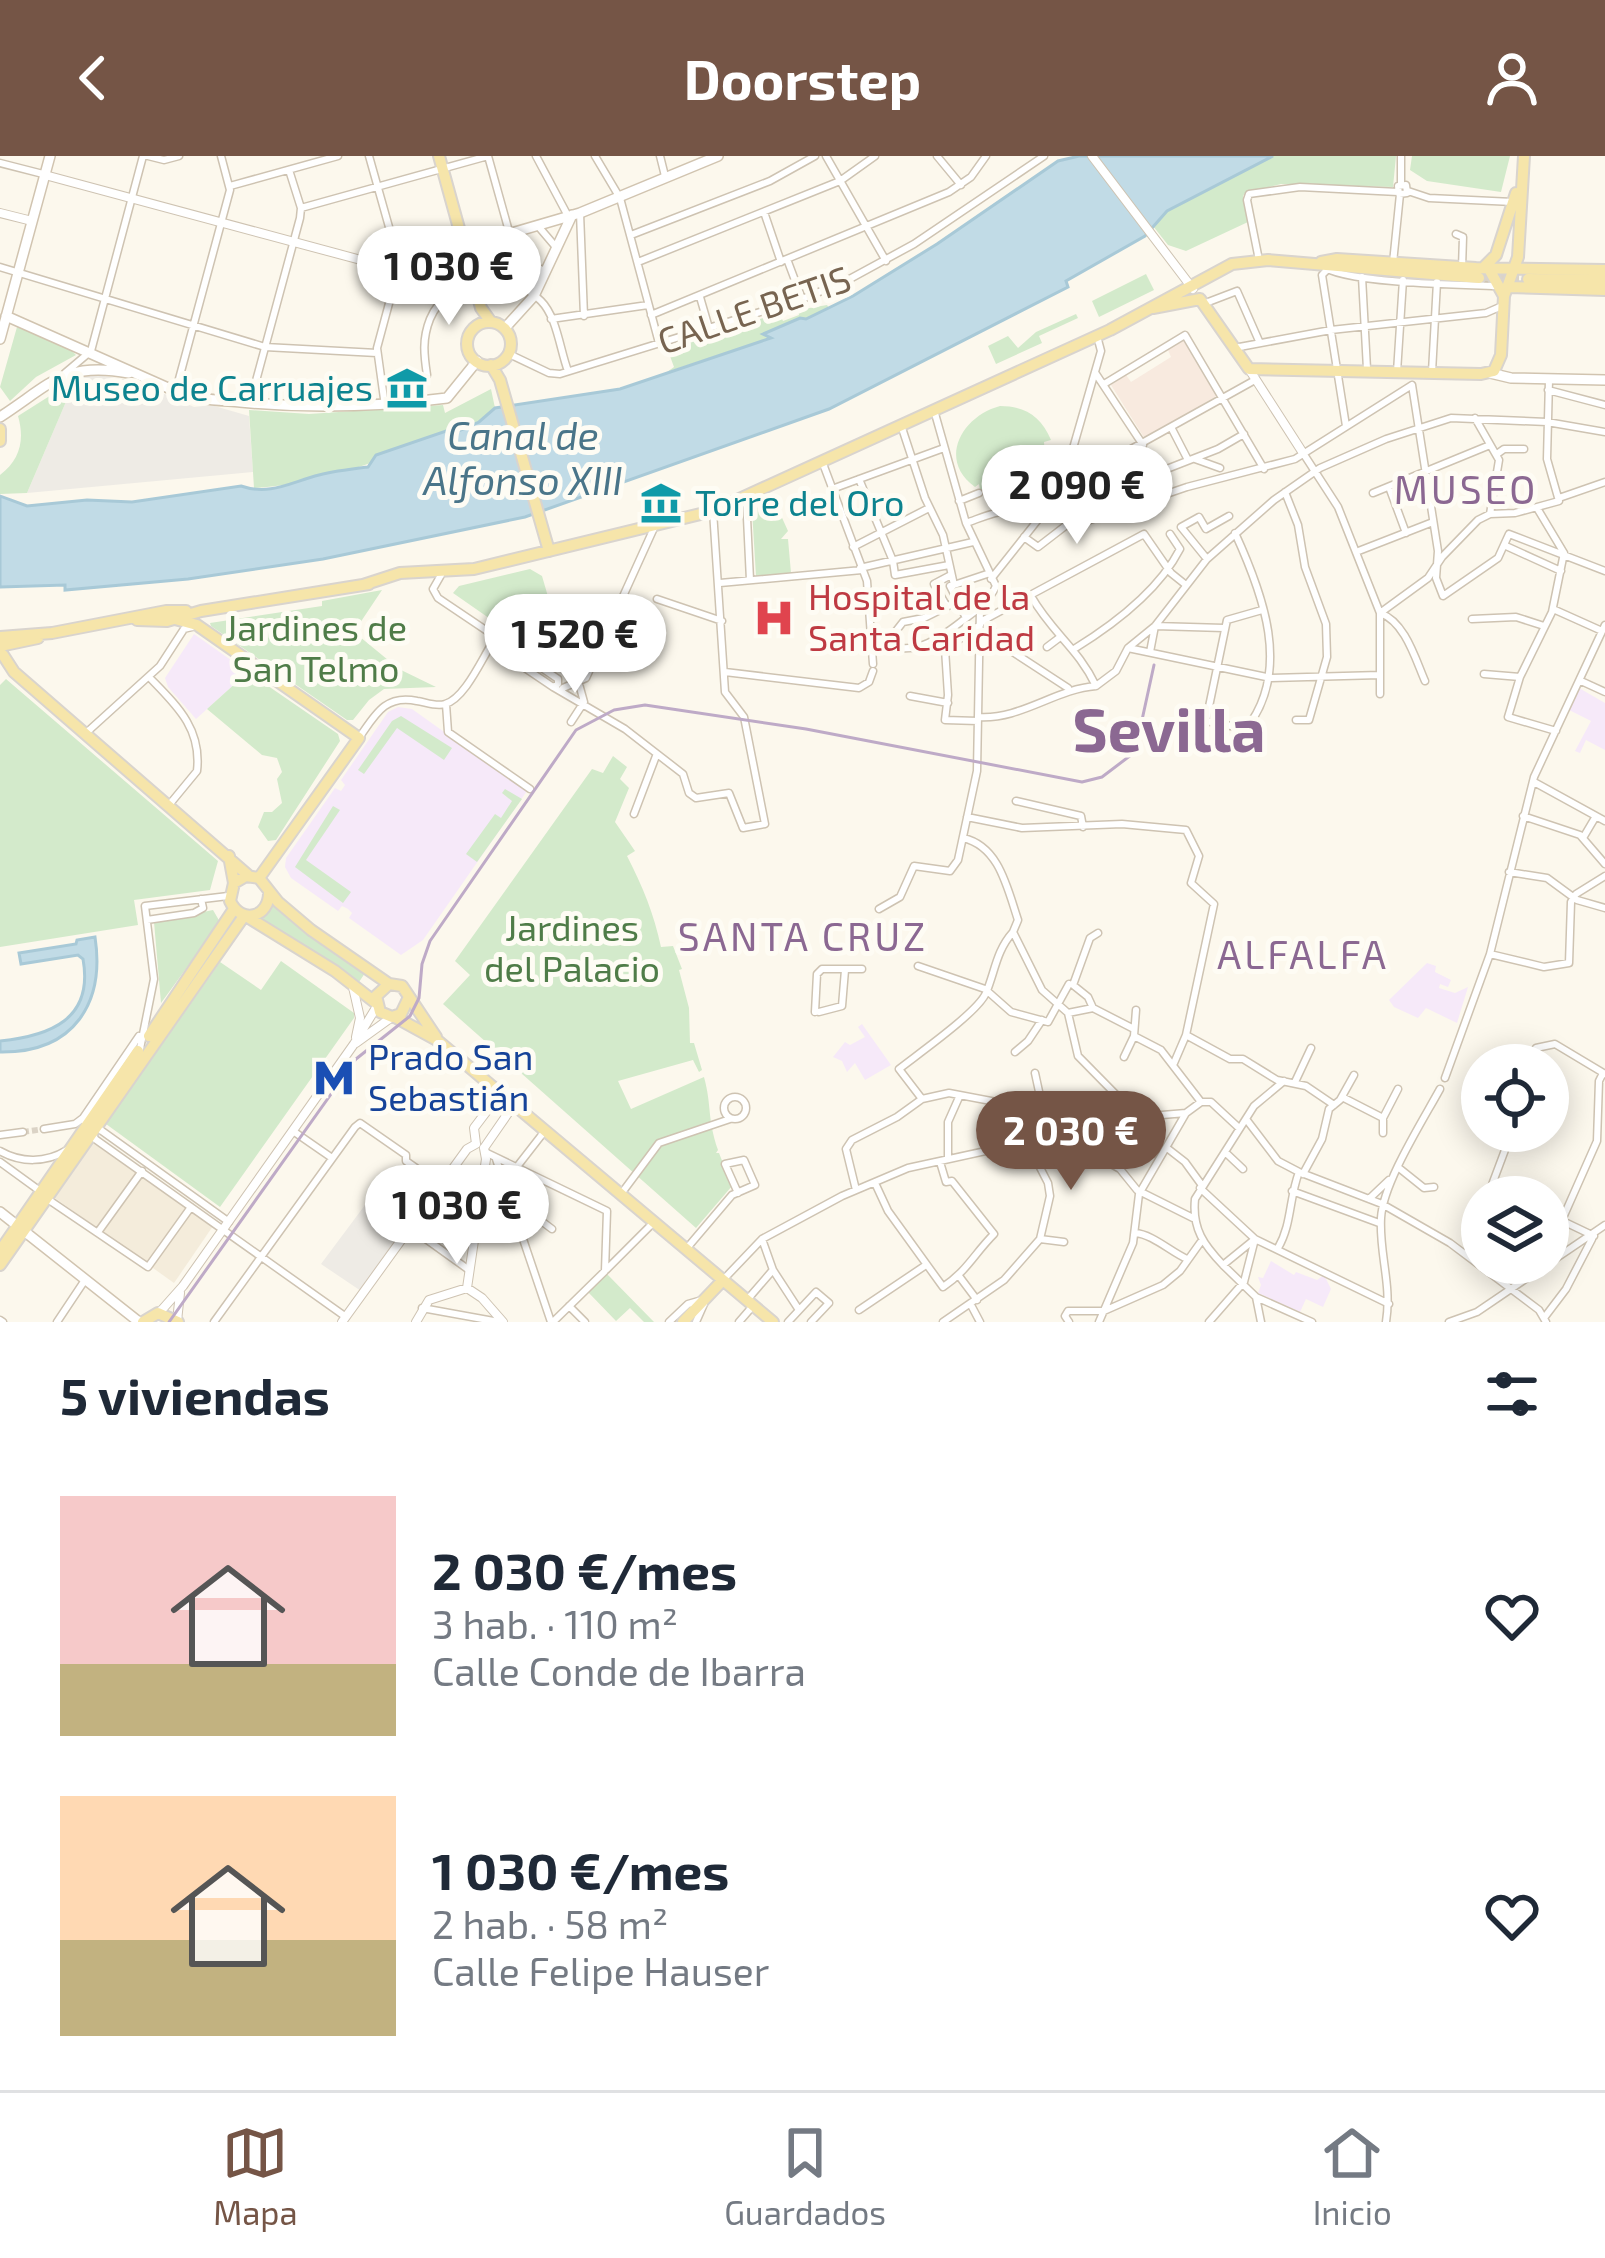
<!DOCTYPE html>
<html lang="es">
<head>
<meta charset="utf-8">
<style>
	:root { --surface:#fff; --page:#f6f6f7; --text:#1f2937; --muted:#747a83; --line:#e0e1e3; --accent:#755546 }
	body { margin:0; font-family:"Exo 2",sans-serif; background:var(--page); color:var(--text); height:100vh; display:flex; flex-direction:column; font-size:45px; white-space:nowrap }
	* { box-sizing:border-box; margin:0 }
	p { font-size:39px; color:var(--muted) }
	.icon { flex:none; width:66px; height:66px; fill:none; stroke:currentColor; stroke-width:2; stroke-linecap:round; stroke-linejoin:round }
	.map { position:relative; height:1166px; overflow:hidden }
	.details { display:flex; flex-direction:column; background:var(--surface); flex:1 }
	.details>* { flex:none }
	.tools { position:absolute; left:1461px; top:888px; display:grid; gap:24px }
	.tools a { display:grid; place-items:center; width:108px; height:108px; border-radius:50%; background:var(--surface); box-shadow:0 6px 30px #0003; font-size:60px }
	.price { position:absolute; translate:-50% -102px; padding:0 27px; border-radius:42px; background:#fff; color:#222; font-size:39px; line-height:78px; filter:drop-shadow(0 3px 6px #0008) }
	.price::after { content:''; position:absolute; left:50%; top:72px; width:36px; height:27px; margin-left:-18px; background:inherit; clip-path:polygon(0 0,100% 0,50% 100%) }
	.price.active { background:var(--accent); color:#fff }
	ul { padding:0; list-style:none }
	li { display:flex; align-items:center; gap:36px; height:300px; padding:0 60px }
	li span { display:grid; place-items:center; flex:none; width:336px; height:240px; border-radius:0px; color:#555 }
	li>.icon { margin-inline-start:auto }
	span .icon { width:144px; height:144px; fill:#fffc; stroke-width:1 }
	li b { font-size:51px }
	h2 { display:flex; justify-content:space-between; align-items:center; height:144px; padding:0 60px; font-size:51px }
	header { display:flex; justify-content:space-between; align-items:center; height:156px; padding:0 60px; background:var(--accent); color:#fff; font-size:54px; font-weight:700 }
	.tabs { display:flex; justify-content:space-around; align-items:center; height:168px; border-top:3px solid var(--line); background:var(--surface); font-size:33px; color:var(--muted) }
	.tabs a { display:grid; justify-items:center; gap:6px }
	.tabs .active { color:var(--accent) }
	.map>svg:first-child { display:block }
</style>
</head>
<body>
<header><svg class="icon" aria-label="back" viewBox="0 0 24 24"><path d="M15 5l-7 7 7 7"/></svg>Doorstep<svg class="icon" aria-label="person" viewBox="0 0 24 24"><circle cx="12" cy="8" r="4"/><path d="M4 21q1-7 8-7t8 7"/></svg></header>
<div class="map">
<svg width="1605" height="1166" viewBox="0 0 1605 1166">
	<rect width="100%" height="100%" fill="#fcf8ed"/>
	<path fill="#f4ecdb" d="M93 987 213 1070 174 1127 55 1042Z"/>
	<path fill="#f8eadf" d="M1183 184 1218 239 1145 283 1111 229 1126 219 1131 226 1171 201 1168 194Z"/>
	<path fill="#eeebe5" d="M90 218 135 225 194 251 211 249 249 260 253 316 27 337 77 220Z
		M381 1044 408 1060 409 1069 361 1135 321 1108 365 1049Z"/>
	<path fill="#f6e9f9" d="M194 478 248 516 196 563 168 531 165 522Z
		M1579 532 1605 547V594L1586 584 1580 597 1575 595 1591 565 1569 554Z
		M398 551 412 553 527 635 423 784 401 799 349 762 352 757 348 753 342 750 338 755 291 722 285 711 286 702 335 632 341 635 345 629 341 624 388 556Z
		M1427 807 1436 810 1435 816 1451 824 1448 831 1440 828 1439 832 1455 837 1468 831 1457 867 1426 852 1418 862 1394 851 1389 844Z
		M862 868 891 909 865 924 855 907 847 916 842 905 833 901 845 886 850 889 865 881 858 871Z
		M1271 1105 1294 1119 1296 1116 1317 1124 1324 1119 1331 1133 1323 1151 1306 1143 1300 1156 1258 1137 1261 1129 1258 1121 1263 1122Z"/>
	<path fill="#d3eacb" d="M1273 0H1396L1393 31 1281 28 1245 37 1243 40 1248 66 1186 95 1168 89 1153 70 1167 55Z
		M1412 0H1510L1501 36 1427 25 1410 14Z
		M1146 118 1154 134 1099 161 1092 145Z
		M802 149 804 153 827 149 829 152 771 178 772 181 667 216 674 211 667 192 779 157 783 165 799 159 797 151Z
		M1076 158 1078 162 1039 180 1042 187 996 208 988 190 1008 180 1018 192 1036 176Z
		M17 171 67 190 76 199 36 221 10 245 0 231Z
		M67 229 71 234 27 337 0 338V319C20 304 25 284 18 260Z
		M491 233 495 252 479 266 454 277 446 275C384 304 324 328 254 332L249 254 309 258 443 249 445 257Z
		M1000 250C1025 250 1041 260 1051 284L1044 286C1047 316 1033 338 1002 337L1000 343 980 334 979 328 975 331C937 304 962 260 1000 250Z
		M774 344 788 375 781 383H788L791 417 756 420 752 354Z
		M530 413 542 420 568 509 562 513 453 437 459 430Z
		M382 434 354 476 399 513 436 531 384 533 369 544 353 564H347L211 470 210 467 322 450V445Z
		M248 516 338 578 340 585 276 684 268 685 258 671 264 656H272L282 647 277 623 282 616 277 602 262 599 207 553Z
		M6 523 218 705 210 734 134 744 138 769 0 791V529Z
		M401 560 452 592 444 604 397 572 364 618 358 614 392 565Z
		M613 600 627 611 620 623 629 632 615 666 635 695 627 700C643 731 654 758 661 791L673 790 682 813 679 814 689 852 690 887H694L702 914 699 916 693 904 618 925 631 953 704 921C712 950 707 962 718 994L716 997H719L732 1030 696 1072 443 848 470 819 455 805 592 613 603 617Z
		M505 633 522 643 477 706 466 698 495 658 501 662 512 645 502 637Z
		M333 650 340 654 306 704 351 736 343 747 295 711Z
		M274 748 340 802 365 817 359 826 262 763Z
		M213 754 220 766 161 847 154 766Z
		M281 805 354 857V862L220 1051 106 968 220 806 261 834Z
		M607 1118 654 1166H644L630 1152 616 1165 588 1136Z"/>
	<path fill="#c1dbe6" stroke="#a8c9d7" stroke-width="3" d="M1079 0H1273L1167 55 1145 80 1066 125 1068 131 829 253 525 361 323 403 188 423 65 434V429L0 431V340L27 350 87 344 132 346 241 330C270 340 291 326 319 319 335 315 352 313 368 311L376 299 446 275 454 277 479 266 495 252 620 233 771 182 763 178 800 162 806 163 853 140 937 88 1058 5Z
		M95 781C105 846 75 897 0 896V885C49 880 94 864 83 803L78 799 21 808 19 797 76 788 77 784Z"/>
	<g fill="none" stroke-linecap="round" stroke-linejoin="round">
		<path stroke="#dbd3c6" stroke-width="6" stroke-dasharray="6 3" stroke-linecap="butt" d="M23 976 44 973"/>
		<path stroke="#dbd3c6" stroke-width="10" stroke-dasharray="10 5" stroke-linecap="butt" d="M1479 122 1528 123"/>
		<g stroke="#cec3b2" stroke-width="9">
			<path id="minor" d="M148 0 164 4 179 0
				M369 0 400 110
				M488 0 510 79 521 103 546 116
				M536 0 568 60
				M595 0 620 42 659 187
				M660 0 665 20
				M826 0 886 105
				M937 0 961 29
				M1401 0V28
				M0 7 43 18
				M1406 29 1407 37 1399 38 1398 30Z
				M230 30 338 0
				M1408 35 1429 42 1513 46
				M301 52 488 0
				M764 56 781 106
				M580 57 584 160
				M538 70 555 90
				M1456 78 1463 81 1462 112
				M631 79 770 25 815 0
				M432 100 443 141
				M787 103 802 143
				M1259 104 1247 44 1249 38 1300 31 1398 36
				M638 106 840 25 875 0
				M1393 107 1400 38
				M1323 110C1340 127 1465 129 1496 130
				M0 111 265 191 377 197
				M1326 115 1322 119 1346 270
				M1362 121 1367 213
				M700 141 709 172
				M1203 148 1237 135 1259 185
				M651 159 949 36 971 21 986 0
				M551 163 648 149
				M1234 192 1331 174 1486 157 1502 150
				M509 198 549 217 560 218 802 143 846 125 914 88 1044 0
				M1397 216 1403 124
				M1432 216 1437 126
				M65 217 91 195 143 0
				M1096 218 1143 289
				M427 219C424 199 422 183 430 163 447 121 510 113 541 145 557 161 560 194 568 215
				M1104 228 1185 179 1264 313
				M176 234 230 34 221 0
				M1548 234 1605 249
				M250 247 300 62 301 52 289 14
				M385 250 377 192 398 114
				M1475 262 1499 304 1490 358
				M902 272 925 342 943 379 954 429 950 430 966 462
				M1172 273 1188 304
				M1303 297 1338 351 1380 457V538
				M1497 298 1504 293H1524
				M1195 303 1220 312
				M822 305 867 425 873 508
				M1065 320 1090 364 1187 331 1295 303 1412 229 1438 395 1436 422 1443 440 1498 402 1509 378 1605 415
				M1068 321 1079 322 1255 224
				M859 323 893 405 895 419 949 409
				M1389 331 1406 377
				M832 333 944 292
				M1285 336 1298 369 1305 411 1326 468 1327 501 1309 564H1296
				M1373 337 1490 289
				M746 341 750 424
				M1559 342 1605 326
				M959 345 979 337
				M1082 346 1218 293 1244 278
				M1537 352 1564 397
				M966 367C992 358 1013 346 1037 365
				M1235 377C1263 438 1292 515 1246 573L1206 565 1227 464 1262 454
				M1024 381 1038 391 1086 354
				M1506 390 1561 415
				M853 391 929 352
				M1356 396 1433 366
				M1207 403 1181 371 1199 361 1206 373 1229 360
				M860 412 973 386
				M441 419 433 433 438 442 496 481 491 489 553 531 558 528V523L496 481
				M991 423 1037 365 1065 320 1101 195 1097 180
				M720 427 862 414
				M954 429 987 418
				M1031 440C1052 477 1078 492 1096 530
				M657 443 722 465
				M946 449 934 428 951 419
				M1553 453 1602 475
				M1380 457 1428 422 1442 401 1478 364 1490 358 1515 357 1559 345 1547 303 1549 224
				M1380 457C1405 466 1415 502 1425 525
				M1472 463 1516 461 1544 470
				M1155 470 1224 472
				M873 481C906 505 934 487 962 465 976 455 989 446 996 430L966 367 934 254
				M885 489 903 466 924 462 956 446
				M1047 491 1059 482
				M1128 492 1271 522 1380 519
				M1074 493C1113 469 1159 434 1180 393L1170 378
				M1150 496 1155 470
				M725 516 859 532 869 526 873 515
				M1484 518 1520 521
				M149 521C176 549 202 572 197 615L169 649
				M1581 525 1605 536
				M1096 530 1116 515 1128 492 1155 470 1207 403 1274 344 1320 312 1386 283 1451 262 1547 266 1605 276
				M553 531 625 573 683 618 689 637 696 642 729 637 743 672 765 668 744 561 725 536 713 355
				M563 532 586 522 654 372
				M1068 532 1002 489 988 467 982 465 1144 378 1171 417 1186 429
				M910 540 948 547
				M446 548 448 576 530 633
				M978 561C1021 564 1055 533 1096 530
				M978 565 945 564 948 539 945 493 980 469
				M571 566 584 546 579 528
				M1556 575 1508 561 1520 521 1552 456 1564 397
				M86 577 160 510 184 473 192 471
				M359 582C375 559 385 538 417 545 425 546 436 551 445 548 464 543 481 505 491 489
				M1534 626 1605 665
				M1016 645 1081 660 1083 671
				M634 658 656 600
				M1523 660 1580 679 1605 708
				M967 661 1022 672 1122 668 1186 674 1199 700 1191 727 1214 748 1186 879 1174 907
				M963 682C999 690 1007 731 1018 764L1013 776 1042 834 1068 857 1093 852
				M1583 682 1596 660
				M1509 716 1547 722 1577 744 1605 752
				M879 753 900 741 914 710 950 715 958 704 977 615 980 452
				M147 764 194 757 203 752 201 743
				M1098 777 1090 782 1073 829 1088 841 1093 852 1132 872
				M1490 798 1544 811 1569 807 1571 746 1576 738 1605 720
				M918 810 985 833 1011 856 1048 866 1069 828
				M815 856 817 818 822 813H862
				M819 856 842 850 845 814
				M1068 857 1078 900 1138 961 1186 957
				M1186 879 1230 903H1243L1277 924 1306 930 1334 949
				M1134 880 1161 894 1201 946
				M1536 892 1555 888 1605 918
				M140 893 154 823 145 750 228 740
				M1015 896 1028 885 1042 864
				M1124 901 1134 880 1136 854
				M1035 917 1043 954
				M1445 922 1490 798 1534 621 1605 469
				M1295 926 1311 892
				M1342 941 1383 962
				M724 952a11 11 0 1 1 22 0a11 11 0 1 1-22 0Z
				M922 943 899 913C918 898 978 856 986 837 995 816 996 795 1013 776
				M1201 946H1211L1239 972
				M83 962 95 983 346 1161
				M1246 963 1278 1005 1299 1016
				M95 970 229 1066
				M44 973 75 968 83 962 139 880
				M293 975 332 1002
				M1383 977V962L1398 933
				M0 979 23 976
				M1027 986 1061 953 1127 952
				M1167 992 1185 1006 1201 1028
				M1031 994 1106 1005 1120 1013 1137 1034 1193 1062
				M0 995C21 1007 46 1007 67 994
				M1225 996 1243 1013
				M487 997 607 1055 605 1115 553 1166
				M948 1002V966L960 939
				M496 1003 551 1166
				M0 1006 40 1035
				M414 1011 391 1044 417 1062
				M516 1012 544 976
				M1399 1012 1424 1032 1434 1031
				M1120 1013 1127 952
				M1303 1018 1322 983 1329 953 1340 944 1354 919
				M875 1027 888 1055 943 1131C968 1114 974 1098 994 1078L952 1025 946 1026 940 1006
				M1200 1032 1255 1083 1389 1148
				M856 1034 846 993 852 984 897 961 922 943 949 937 1044 955
				M1292 1035 1379 1067
				M621 1038 659 987 730 963
				M1508 1041 1490 1034 1511 978
				M512 1043 552 1073
				M1369 1043 1389 1024
				M49 1044 148 1111 191 1051
				M1548 1058 1594 1080
				M1562 1064 1597 985 1599 925 1603 917
				M412 1073 469 1114
				M98 1076 142 1015
				M1135 1077C1152 1078 1171 1096 1187 1103
				M762 1083 773 1114 799 1154
				M1040 1083 1064 1086
				M1255 1083 1223 1109 1256 1141 1312 1166
				M687 1092 732 1039 755 1029 744 1004 725 1008 738 1037
				M1278 1092C1292 1068 1289 1042 1299 1016L1382 1048 1450 1087 1539 1154 1546 1166
				M1223 1109C1204 1089 1192 1073 1195 1043L1254 950 1284 925
				M606 1114 652 1068
				M959 1120 977 1144
				M723 1124 762 1083 842 1040 908 1012 1027 986
				M1256 1141 1261 1166
				M747 1144 772 1115
				M971 1149 980 1166
				M569 1150 585 1166
				M422 1152 499 1166
				M859 1154 926 1109
				M1544 1162 1566 1133 1592 1083
				M0 1164 3 1166
				M57 1166 85 1124
				M214 1166 355 971 360 967 406 999V1005L440 1029
				M669 1166 688 1148 702 1144
				M696 1166 704 1148
				M739 1166 752 1151
				M788 1166 816 1136 829 1147 811 1166
				M943 1166 1004 1124 1040 1083 1050 1040 1048 1027 1027 986
				M1069 1166 1065 1160 1068 1155H1104L1163 1129 1180 1115 1200 1087
				M1099 1166 1133 1087 1139 1038 1186 957 1201 946
				M1209 1166 1244 1126 1255 1083
				M1386 1166C1392 1128 1379 1098 1381 1062 1383 1027 1422 966 1440 933
				M1449 1166 1477 1156 1605 1069"/>
		</g>
		<g stroke="#cec3b2" stroke-width="10">
			<path id="tertiary" d="M1092 0 1193 133
				M45 19 398 114 403 108 464 91
				M0 57 32 65
				M1249 213 1303 297
				M353 831 360 862 356 881
				M356 887 392 861
				M476 988 474 972 499 939
				M484 992 513 950
				M467 1132 486 1003 484 992
				M159 1157 183 1130 354 888 377 850
				M177 1165 180 1137
				M342 1166 467 993 476 988
				M416 1166 429 1144 467 1132 482 1142 503 1166"/>
		</g>
		<g stroke="#d1c4b0" stroke-width="12">
			<path id="secondary" d="M464 91 580 57 718 0
				M6 160 175 235C196 244 218 244 240 246 311 253 377 251 447 242L477 205
				M505 172 534 140 572 59
				M0 183 50 0
				M1490 217 1511 222 1605 224
				M0 261C51 228 64 205 129 217
				M0 1056 139 1166"/>
		</g>
		<g stroke="#d9d4ce" stroke-width="14">
			<path id="primary" d="M439 0 481 152 491 166
				M1321 106 1337 103 1476 112 1605 114
				M1483 112 1496 99 1516 37
				M1528 123 1605 124
				M1509 131 1605 134
				M1504 140 1518 101 1524 0
				M1153 152 1200 143 1249 213 1481 218 1494 215 1501 199 1504 140 1489 113
				M467 188a22 22 0 1 1 44 0a22 22 0 1 1-44 0Z
				M491 209 500 224 549 395
				M0 273V285
				M363 429 400 417 474 413 713 355 1110 174 1232 108 1268 104 1479 122
				M175 463 197 469 359 582 259 722
				M137 464 167 465 201 455 369 428
				M0 481 52 477 166 455H186
				M0 490 38 482
				M3 499 14 516 249 720
				M229 700 234 727 230 745C241 769 270 762 269 735
				M234 727 246 720 259 722 278 746 311 774 389 828 402 830 436 881
				M246 760 335 815 376 847
				M389 828 376 840 380 856 392 861 401 858 409 841
				M395 861 437 884 773 1166
				M149 880 234 753
				M0 1095 138 895
				M0 1109 244 760
				M143 1166 158 1157 178 1166
				M683 1166 723 1124"/>
		</g>
		<use href="#minor" stroke="#fff" stroke-width="6"/>
		<use href="#tertiary" stroke="#fff" stroke-width="8"/>
		<use href="#secondary" stroke="#fff" stroke-width="9"/>
		<use href="#primary" stroke="#f6e5aa" stroke-width="10"/>
		<path stroke="#beaac7" stroke-width="3" d="M169 1166 356 903 410 860 419 842 422 808 430 785 576 574 614 554 645 549 806 573 1082 626 1102 621 1135 596 1154 509"/>
	</g>
	<defs>
		<g id="museum-bare" transform="scale(3.24)"><path d="M0-6L6-3V-2H-6V-3ZM-5-1h2V3h-2ZM-1-1h2V3h-2ZM3-1h2V3H3ZM-6 4H6V6H-6Z" fill="#0f9aa8" stroke="#fefcf4" stroke-width="2.5" paint-order="stroke"/></g>
		<g id="hospital-bare" transform="scale(3.24)"><path d="M-5-5h3v3.5h4V-5h3V5h-3V1.5h-4V5h-3Z" fill="#e0444e" stroke="#fefcf4" stroke-width="2.5" paint-order="stroke"/></g>
		<g id="metro-bare" transform="scale(3.24)"><path d="M-5.5 5V-5H-3L0 0L3-5H5.5V5H3V-.5L0 4L-3-.5V5Z" fill="#1a4fb4" stroke="#fefcf4" stroke-width="2.5" paint-order="stroke"/></g>
	</defs>
	<g fill-rule="evenodd">
		<use href="#museum-bare" x="407" y="232"/>
		<use href="#museum-bare" x="661" y="347"/>
		<use href="#hospital-bare" x="774" y="462"/>
		<use href="#metro-bare" x="334" y="922"/>
	</g>
	<g text-anchor="middle" stroke-width="10" stroke-linejoin="round" paint-order="stroke">
		<g font-size="36" fill="#776450" stroke="#fefcf4">
			<text transform="translate(754 154) rotate(-19)" y="13">CALLE BETIS</text>
		</g>
		<g font-size="36" fill="#0d838f" stroke="#fefcf4" text-anchor="end">
			<text x="373" y="245">Museo de Carruajes</text>
			<text x="695" y="360" text-anchor="start">Torre del Oro</text>
		</g>
		<g font-size="36" fill="#be3a42" stroke="#fefcf4" text-anchor="start">
			<text x="808" y="454">Hospital de la<tspan x="808" dy="41">Santa Caridad</tspan></text>
		</g>
		<g font-size="36" fill="#4f7c48" stroke="#fefcf4">
			<text x="316" y="485">Jardines de<tspan x="316" dy="41">San Telmo</tspan></text>
			<text x="572" y="785">Jardines<tspan x="572" dy="41">del Palacio</tspan></text>
		</g>
		<g font-size="36" fill="#164399" stroke="#fefcf4" text-anchor="start">
			<text x="368" y="914">Prado San<tspan x="368" dy="41">Sebastián</tspan></text>
		</g>
		<g font-size="39" font-style="italic" fill="#4a7589" stroke="#fefcf4">
			<text x="523" y="294">Canal de<tspan x="523" dy="45">Alfonso XIII</tspan></text>
		</g>
		<g font-size="39" letter-spacing="3" fill="#8b6892" stroke="#fefcf4">
			<text x="1466" y="348">MUSEO</text>
			<text x="803" y="795">SANTA CRUZ</text>
			<text x="1303" y="813">ALFALFA</text>
		</g>
		<g font-size="60" font-weight="bold" fill="#8b6892" stroke="#fefcf4">
			<text x="1169" y="596">Sevilla</text>
		</g>
	</g>
</svg>
<div class="tools">
<a><svg class="icon" aria-label="locate" viewBox="0 0 24 24"><circle cx="12" cy="12" r="6"/><path d="M12 2v4M12 18v4M2 12h4M18 12h4"/></svg></a>
<a><svg class="icon" aria-label="layers" viewBox="0 0 24 24"><path d="M12 4l9 5-9 5-9-5zM3 14l9 5 9-5"/></svg></a>
</div>
<b class="price" style="left:449px;top:172px">1 030 €</b>
<b class="price" style="left:1077px;top:391px">2 090 €</b>
<b class="price" style="left:575px;top:540px">1 520 €</b>
<b class="price active" style="left:1071px;top:1037px">2 030 €</b>
<b class="price" style="left:457px;top:1111px">1 030 €</b>
</div>
<section class="details">
<h2>5 viviendas<svg class="icon" aria-label="filters" viewBox="0 0 24 24"><path d="M4 7h16M4 17h16"/><circle cx="9" cy="7" r="2"/><circle cx="15" cy="17" r="2"/></svg></h2>
<ul>
<li><span style="background:linear-gradient(#f6c9c9 70%,#c2b280 0)"><svg class="icon" aria-label="home" viewBox="0 0 24 24"><path d="M3 11l9-7 9 7M6 9v11h12V9"/></svg></span><div><b>2 030 €/mes</b><p>3 hab. · 110 m²</p><p>Calle Conde de Ibarra</p></div><svg class="icon" aria-label="heart" viewBox="0 0 24 24"><path d="M12 20l-8-8c-3-5 5-10 8-4 3-6 11-1 8 4z"/></svg></li>
<li><span style="background:linear-gradient(#ffd9b3 60%,#c2b280 0)"><svg class="icon" aria-label="home" viewBox="0 0 24 24"><path d="M3 11l9-7 9 7M6 9v11h12V9"/></svg></span><div><b>1 030 €/mes</b><p>2 hab. · 58 m²</p><p>Calle Felipe Hauser</p></div><svg class="icon" aria-label="heart" viewBox="0 0 24 24"><path d="M12 20l-8-8c-3-5 5-10 8-4 3-6 11-1 8 4z"/></svg></li>
</ul>
</section>
<nav class="tabs">
<a class="active"><svg class="icon" aria-label="map" viewBox="0 0 24 24"><path d="M3 6l6-2 6 2 6-2v14l-6 2-6-2-6 2zM9 4v14M15 6v14"/></svg>Mapa</a>
<a><svg class="icon" aria-label="saved" viewBox="0 0 24 24"><path d="M7 4h10v16l-5-4-5 4z"/></svg>Guardados</a>
<a><svg class="icon" aria-label="home" viewBox="0 0 24 24"><path d="M3 11l9-7 9 7M6 9v11h12V9"/></svg>Inicio</a>
</nav>
</body>
</html>
